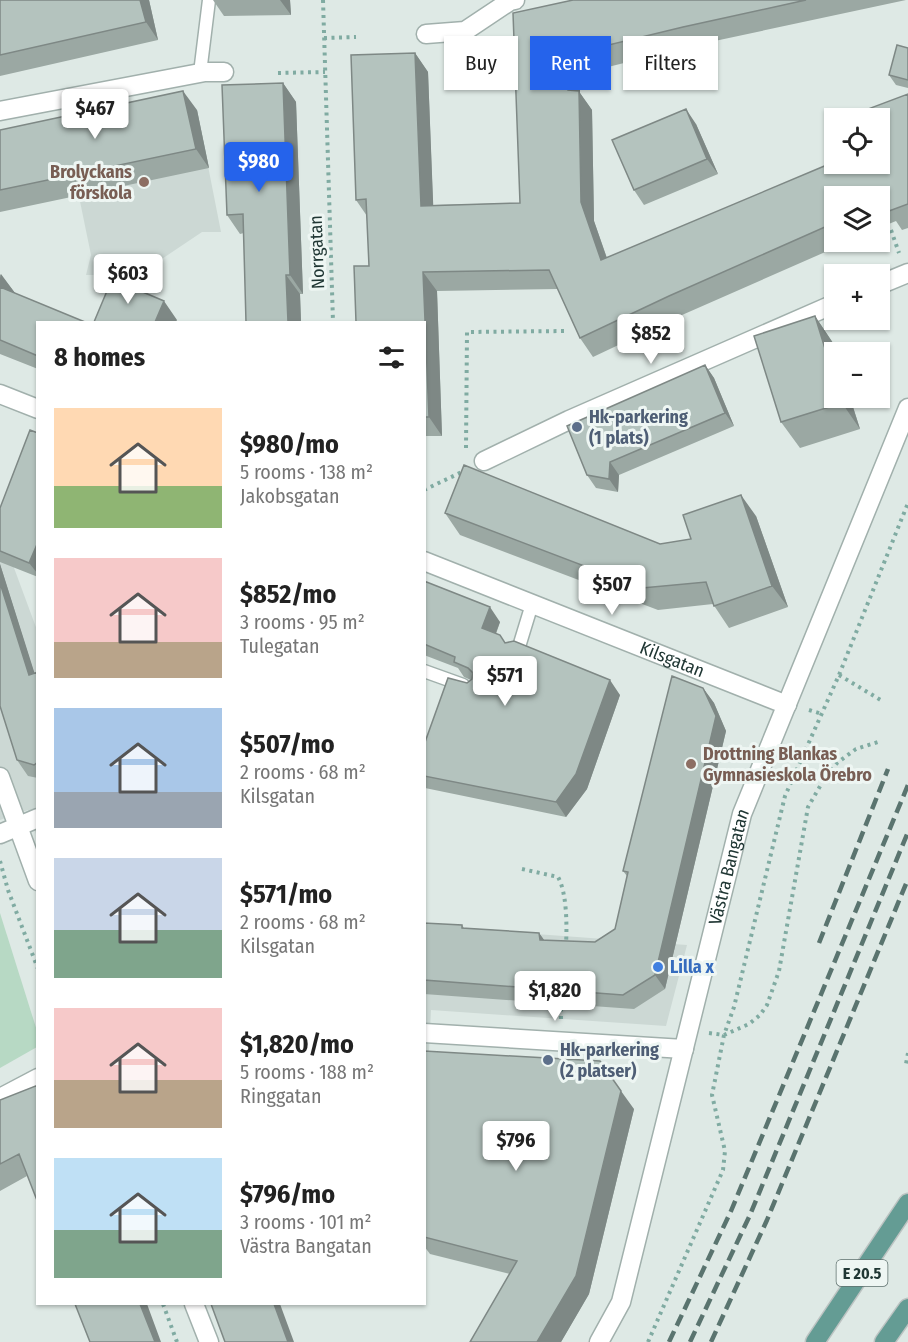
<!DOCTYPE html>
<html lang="en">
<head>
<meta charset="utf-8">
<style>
	:root { --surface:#fff; --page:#f6f6f6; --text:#222; --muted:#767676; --accent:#2563eb }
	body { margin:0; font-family:"Fira Sans Condensed",sans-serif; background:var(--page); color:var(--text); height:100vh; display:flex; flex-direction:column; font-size:22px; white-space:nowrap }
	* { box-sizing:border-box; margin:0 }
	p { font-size:20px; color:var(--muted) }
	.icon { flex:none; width:33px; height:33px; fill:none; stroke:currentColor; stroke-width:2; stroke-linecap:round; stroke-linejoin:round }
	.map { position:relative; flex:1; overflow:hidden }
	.details { position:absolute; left:36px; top:321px; width:390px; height:984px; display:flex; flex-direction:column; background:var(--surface); border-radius:0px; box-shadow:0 2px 4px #0004 }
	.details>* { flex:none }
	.banner { position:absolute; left:444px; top:36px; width:374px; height:54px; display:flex; gap:12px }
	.tools { position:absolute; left:824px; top:108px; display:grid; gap:12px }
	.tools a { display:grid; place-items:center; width:66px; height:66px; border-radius:0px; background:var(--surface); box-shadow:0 2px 4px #0004; font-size:30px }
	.price { position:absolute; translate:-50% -51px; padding:0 14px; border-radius:6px; background:#fff; color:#222; font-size:20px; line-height:39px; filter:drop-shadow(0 2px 3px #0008) }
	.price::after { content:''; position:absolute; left:50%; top:36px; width:18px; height:14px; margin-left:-9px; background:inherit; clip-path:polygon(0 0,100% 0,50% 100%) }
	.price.current { background:var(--accent); color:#fff }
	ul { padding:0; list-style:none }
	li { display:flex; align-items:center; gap:18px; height:150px; padding:0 18px }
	li span { display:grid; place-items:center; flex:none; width:168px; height:120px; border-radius:0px; color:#555 }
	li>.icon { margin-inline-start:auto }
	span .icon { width:72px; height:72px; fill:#fffc; stroke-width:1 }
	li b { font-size:26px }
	h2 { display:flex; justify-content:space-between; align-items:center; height:72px; padding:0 18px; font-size:26px }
	.chip { padding:0 21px; border-radius:0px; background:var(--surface); box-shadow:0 2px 4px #0004; font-size:21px; line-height:54px }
	.chip.current { background:var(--accent); color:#fff }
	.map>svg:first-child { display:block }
</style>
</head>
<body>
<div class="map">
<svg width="908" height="1342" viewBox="0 0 908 1342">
	<rect width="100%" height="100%" fill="#dee9e5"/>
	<path fill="#ccd8d4" d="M197 110 221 232H202L138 275H86L91 255 67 138Z
		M0 530 37 630V837L28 810 0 820Z
		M425 926 687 945 666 1026 431 1010 425 1133Z"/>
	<path fill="#b7d9c4" d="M0 913 38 1034 37 1047 0 1068Z"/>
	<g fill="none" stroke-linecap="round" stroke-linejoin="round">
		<g stroke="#a1b0ac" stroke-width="15">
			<path id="lane" d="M200 73 209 0
				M518 650 532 604
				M424 671 463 685"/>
		</g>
		<g stroke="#a1b0ac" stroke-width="21">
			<g id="street">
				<path d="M426 34 465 31 510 1 515 0"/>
				<path d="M0 111 205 72H224"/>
				<path d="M879 285 908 273"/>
				<path d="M0 394 38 409"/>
				<path d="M484 461 569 420 834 304"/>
				<path id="s1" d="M424 561 787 705"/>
				<path d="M0 777 38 881"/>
				<path d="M0 834 38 818"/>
				<path d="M424 1033 684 1049"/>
				<path d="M0 1098 38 1078"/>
				<path d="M194 1304 209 1342"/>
				<path id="s2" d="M599 1342 621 1302 742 814 908 408"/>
			</g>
		</g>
		<g stroke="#bcc3c2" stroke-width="21">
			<path id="primary" d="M815 1342 908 1203
				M884 1342 908 1308"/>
		</g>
		<path stroke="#80aba2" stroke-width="4" stroke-dasharray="3 4.5" stroke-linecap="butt" d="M323 0 333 322
			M324 38 356 37
			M278 73 325 72
			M891 230 899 253
			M466 448 467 332 567 331
			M424 490 464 471
			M839 675 884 702
			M809 710 822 714
			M0 861 8 890 38 969
			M522 869 558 877C567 893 567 926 566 944
			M561 1019V1009
			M709 1033 724 1035 749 1024 760 1015 767 1005 779 971 808 807 826 776 837 763 856 749 881 741
			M908 1053 906 1064 908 1067
			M163 1304 177 1342
			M648 1342 723 1170 725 1151 712 1095 724 1035 734 1007 785 796 839 675 908 503"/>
		<use href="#lane" stroke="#fff" stroke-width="12"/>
		<use href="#street" stroke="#fff" stroke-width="18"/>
		<use href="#primary" stroke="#649c94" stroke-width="18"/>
		<path stroke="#5a746f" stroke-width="4.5" stroke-dasharray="12 6" stroke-linecap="butt" d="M819 943 888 769
			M669 1342 731 1211 908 785
			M690 1342 750 1215 908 832
			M711 1342 767 1220 908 879"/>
	</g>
	<path fill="#9ba8a3" d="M0 0H149L158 40 0 76Z
		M213 0H290L291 15 224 16Z
		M573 0H906L696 45 580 74V93L592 110 594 221 607 258 879 164 908 94V228L902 230 896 221 879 228V196H834V242H848L682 315 593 357 580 338 558 289 437 291 442 436H424V322L369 266 367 216 356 200 415 53 428 72 433 205 520 203Z
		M908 48V88L896 85 889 75Z
		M283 83 296 102 303 294H300L301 322H246L244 233 240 234 227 215Z
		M197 110 209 168 0 212V130Z
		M696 124 718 174 644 205 634 190Z
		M0 274 38 322V369L0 354Z
		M815 316 833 343 860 429 800 448 781 422Z
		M705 365 714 378 734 426 619 475 618 492 596 488 587 475Z
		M38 433V577L0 562V508Z
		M445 513 660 544 691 539 756 516 788 607 729 628 713 604 658 610 460 535Z
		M0 564 34 673 38 672V778L28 776 17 760 0 706Z
		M424 581 500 622 496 634 505 643 620 695 587 789 566 817 425 788 424 745 467 683 471 680 464 677 458 668 424 655Z
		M703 688 714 703 726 731 665 989 634 1009 424 994V923L462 925 464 928 539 933 544 940 595 942 615 929 627 876 623 871Z
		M424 1051 634 1109 589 1294 561 1342H470L510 1274 430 1254 424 1246Z
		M0 1100 27 1176 0 1191Z"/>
	<path fill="#7e8885" d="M140 0H149L158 40 146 22Z
		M280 0H290L291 15Z
		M415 53 428 72 434 225 421 206Z
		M567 55 580 74V93L592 110 594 221 614 279 601 260 581 202 568 90Z
		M283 83 296 102 303 294 290 275Z
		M183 91 197 110 209 168 196 149Z
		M686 109 696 124 718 174 707 159Z
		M423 272 437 291 442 436 429 417Z
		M1 274 15 293 0 291V278Z
		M286 275 300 294 301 322H288Z
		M164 301 177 320 176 322H155Z
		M815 316 833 343 836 352H834V378Z
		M705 365 714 378 734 426 725 413Z
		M840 398H850L860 429 842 403Z
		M610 462 619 475 618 492 609 479Z
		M741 495 756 516 788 607 772 586Z
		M38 542V574L29 563Z
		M0 564 38 684 29 675 0 583Z
		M490 607 500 622 492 643 482 628Z
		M610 680 620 695 587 789 566 817 556 802Z
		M703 688 714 703 726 731 665 989 655 975Z
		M539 933 550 948 540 940Z
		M621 1091 634 1109 589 1294 561 1342H537Z
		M140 1304H147L161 1342H155Z
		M274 1304H280L294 1342H288Z"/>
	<path fill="#b4c3be" stroke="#7e8885" stroke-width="1.5" d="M0 0H140L146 22 0 55Z
		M573 0H806L683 27 567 55 568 90 579 91 581 202 601 260 834 162V164H879V118H854L852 115 908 94V204L889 211 885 201 879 203V196H834V223L669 296 580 338 549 270 423 272 429 417H424V322H356L354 266H369L366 199 356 200 351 55 415 53 421 206 520 203 513 13Z
		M897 45 908 48V80L889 75Z
		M283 83 290 275H286L288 322H246L243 214 227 215 222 85Z
		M183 91 196 149 0 190V130Z
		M686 109 707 159 634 190 612 140Z
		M112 279 164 301 155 322H94Z
		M0 287 85 322H38V356L0 340Z
		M815 316 834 378V398H840L842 403 781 422 754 336Z
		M705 365 725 413 610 462 609 479 587 475 567 426Z
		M30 430 38 433V542L29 563 0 551V508Z
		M464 465 660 544 691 539 683 515 741 495 772 586 714 606 706 582 642 588 445 513Z
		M424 581 490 607 482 628 500 635 505 643 514 641 610 680 576 774 556 802 424 776V745L448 678 467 683 472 679 473 673 468 668 454 662 455 657 424 644Z
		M0 583 29 675 38 672V762L34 765 17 760 0 706Z
		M672 676 703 688 716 716 655 975 623 995 424 980V923L462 925V928L539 933 540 940 595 942 615 929 628 872 623 871Z
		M424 1051 600 1061 621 1091 576 1276 537 1342H470L517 1261 424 1237V1121L425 1105H424Z
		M38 1085V1203L19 1154 0 1164V1100Z
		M75 1304H140L155 1342H90Z
		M211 1304H274L288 1342H225Z"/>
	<g fill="#8d6e63" stroke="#eef6f3" stroke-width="2">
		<circle cx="144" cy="182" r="6"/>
		<circle cx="691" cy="764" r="6"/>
	</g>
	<g fill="#5c6f8a" stroke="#eef6f3" stroke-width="2">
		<circle cx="577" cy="427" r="6"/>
		<circle cx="548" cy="1060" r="6"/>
	</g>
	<circle fill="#3f7fe0" stroke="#eef6f3" stroke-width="2" cx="658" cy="967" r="6"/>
	<g text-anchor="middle" stroke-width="6" stroke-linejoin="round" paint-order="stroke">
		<rect fill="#eef6f3" stroke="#5e706d" stroke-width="1.5" x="836.5" y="1260" width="51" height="26" rx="4.5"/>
		<g font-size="16" font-weight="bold" fill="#203734">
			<text x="862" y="1279">E 20.5</text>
		</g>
		<g font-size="18" font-weight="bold" fill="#785e54" stroke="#eef6f3" text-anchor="end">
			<text x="132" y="178">Brolyckans<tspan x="132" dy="21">förskola</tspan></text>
			<text x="703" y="760" text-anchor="start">Drottning Blankas<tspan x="703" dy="21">Gymnasieskola Örebro</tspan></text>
		</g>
		<g font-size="18" fill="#203734" stroke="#eef6f3">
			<text transform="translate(317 252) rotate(-92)" y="6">Norrgatan</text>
			<text dy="6" stroke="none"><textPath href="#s1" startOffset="267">Kilsgatan</textPath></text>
			<text dy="6" stroke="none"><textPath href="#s2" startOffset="494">Västra Bangatan</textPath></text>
		</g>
		<g font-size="18" font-weight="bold" fill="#4e5e75" stroke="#eef6f3" text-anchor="start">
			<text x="589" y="423">Hk-parkering<tspan x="589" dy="21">(1 plats)</tspan></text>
			<text x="560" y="1056">Hk-parkering<tspan x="560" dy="21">(2 platser)</tspan></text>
		</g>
		<g font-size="18" font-weight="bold" fill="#366cbe" stroke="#eef6f3" text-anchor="start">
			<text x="670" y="973">Lilla x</text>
		</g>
	</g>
</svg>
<div class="tools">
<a><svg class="icon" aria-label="locate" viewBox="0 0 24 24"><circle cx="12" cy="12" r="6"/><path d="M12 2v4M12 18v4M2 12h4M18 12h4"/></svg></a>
<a><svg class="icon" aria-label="layers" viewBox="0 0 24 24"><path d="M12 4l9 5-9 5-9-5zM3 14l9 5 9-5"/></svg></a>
<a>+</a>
<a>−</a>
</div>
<b class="price" style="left:95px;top:140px">$467</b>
<b class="price current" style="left:259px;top:193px">$980</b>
<b class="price" style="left:128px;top:305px">$603</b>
<b class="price" style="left:651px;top:365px">$852</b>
<b class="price" style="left:612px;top:616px">$507</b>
<b class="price" style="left:505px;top:707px">$571</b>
<b class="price" style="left:555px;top:1022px">$1,820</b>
<b class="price" style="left:516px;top:1172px">$796</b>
<div class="banner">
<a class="chip">Buy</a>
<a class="chip current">Rent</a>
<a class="chip">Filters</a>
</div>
<section class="details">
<h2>8 homes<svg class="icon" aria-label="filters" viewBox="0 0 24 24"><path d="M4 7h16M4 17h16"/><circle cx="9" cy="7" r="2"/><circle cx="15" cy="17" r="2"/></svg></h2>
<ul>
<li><span style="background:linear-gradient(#ffd9b3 65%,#8fb573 0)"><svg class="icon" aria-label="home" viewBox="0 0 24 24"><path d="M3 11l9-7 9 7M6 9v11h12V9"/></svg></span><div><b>$980/mo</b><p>5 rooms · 138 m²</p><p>Jakobsgatan</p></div></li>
<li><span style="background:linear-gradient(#f6c9c9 70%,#b9a48a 0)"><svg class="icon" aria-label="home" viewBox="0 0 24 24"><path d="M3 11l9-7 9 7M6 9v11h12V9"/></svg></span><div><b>$852/mo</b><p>3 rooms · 95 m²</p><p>Tulegatan</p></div></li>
<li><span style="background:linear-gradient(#a9c7e8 70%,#9aa5b1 0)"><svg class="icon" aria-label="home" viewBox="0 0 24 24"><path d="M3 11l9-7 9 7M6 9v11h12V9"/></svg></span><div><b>$507/mo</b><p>2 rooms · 68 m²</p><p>Kilsgatan</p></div></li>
<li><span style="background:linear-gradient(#c9d6e8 60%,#7fa58c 0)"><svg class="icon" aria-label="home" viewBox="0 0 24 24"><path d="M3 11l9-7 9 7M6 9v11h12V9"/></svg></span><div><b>$571/mo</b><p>2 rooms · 68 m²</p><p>Kilsgatan</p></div></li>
<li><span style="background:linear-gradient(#f6c9c9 60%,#b9a48a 0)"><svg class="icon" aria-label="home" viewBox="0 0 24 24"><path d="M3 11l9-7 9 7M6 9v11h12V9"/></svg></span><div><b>$1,820/mo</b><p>5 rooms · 188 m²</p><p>Ringgatan</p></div></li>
<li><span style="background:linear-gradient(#bfe0f5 60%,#7fa58c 0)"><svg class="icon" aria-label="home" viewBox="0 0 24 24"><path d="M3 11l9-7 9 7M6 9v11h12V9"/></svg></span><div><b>$796/mo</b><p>3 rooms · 101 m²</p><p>Västra Bangatan</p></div></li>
</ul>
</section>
</div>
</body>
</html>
